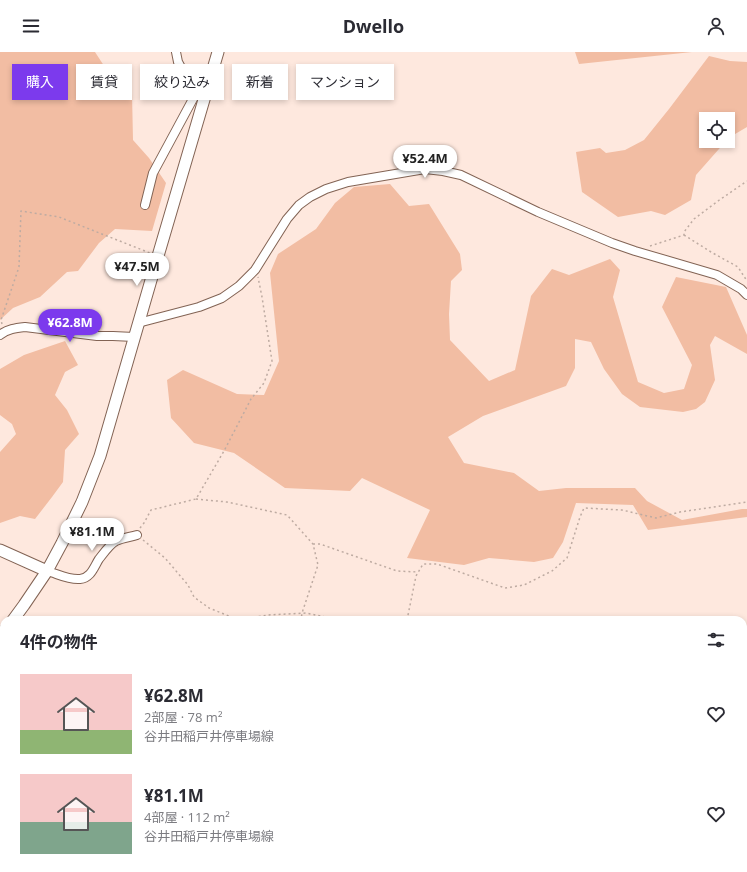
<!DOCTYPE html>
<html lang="ja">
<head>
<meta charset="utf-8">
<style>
	:root { --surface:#fff; --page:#f2f2f3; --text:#2b2b33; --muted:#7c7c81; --accent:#7c3aed }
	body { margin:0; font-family:"Open Sans","Noto Sans JP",sans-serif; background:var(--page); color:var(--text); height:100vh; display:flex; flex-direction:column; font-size:15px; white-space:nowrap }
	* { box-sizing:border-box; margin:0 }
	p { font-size:13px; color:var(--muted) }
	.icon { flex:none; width:22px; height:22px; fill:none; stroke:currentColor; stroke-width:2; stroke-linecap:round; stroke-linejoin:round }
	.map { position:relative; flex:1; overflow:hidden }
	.details { position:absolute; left:0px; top:564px; width:747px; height:256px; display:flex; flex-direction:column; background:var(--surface); border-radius:12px 12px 0 0; box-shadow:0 2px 6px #0003 }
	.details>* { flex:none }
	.guide { position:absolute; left:12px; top:12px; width:400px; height:36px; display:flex; gap:8px }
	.tools { position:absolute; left:699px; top:60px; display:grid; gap:8px }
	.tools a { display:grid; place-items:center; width:36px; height:36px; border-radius:0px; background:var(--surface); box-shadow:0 2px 6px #0003; font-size:20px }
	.price { position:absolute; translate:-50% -34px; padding:0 9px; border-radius:14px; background:#fff; color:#222; font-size:13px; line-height:26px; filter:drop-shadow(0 1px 2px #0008) }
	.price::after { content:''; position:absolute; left:50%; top:24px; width:12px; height:9px; margin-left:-6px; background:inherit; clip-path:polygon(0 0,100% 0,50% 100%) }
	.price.current { background:var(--accent); color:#fff }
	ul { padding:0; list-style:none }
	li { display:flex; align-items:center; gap:12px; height:100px; padding:0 20px }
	li span { display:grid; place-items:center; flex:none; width:112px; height:80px; border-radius:0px; color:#555 }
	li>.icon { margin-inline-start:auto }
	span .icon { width:48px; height:48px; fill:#fffc; stroke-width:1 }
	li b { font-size:17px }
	h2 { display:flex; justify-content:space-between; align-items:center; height:48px; padding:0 20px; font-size:17px }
	.chip { padding:0 14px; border-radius:0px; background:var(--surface); box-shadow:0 2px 6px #0003; font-size:14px; line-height:36px }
	.chip.current { background:var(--accent); color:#fff }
	header { display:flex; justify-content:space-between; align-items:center; height:52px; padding:0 20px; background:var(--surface); font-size:18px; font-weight:700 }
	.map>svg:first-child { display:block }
</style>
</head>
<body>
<header><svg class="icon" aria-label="menu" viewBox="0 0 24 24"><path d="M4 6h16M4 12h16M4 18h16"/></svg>Dwello<svg class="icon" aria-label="person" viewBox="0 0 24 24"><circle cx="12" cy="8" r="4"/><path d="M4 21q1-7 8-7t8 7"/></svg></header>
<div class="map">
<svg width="747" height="820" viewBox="0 0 747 820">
	<rect width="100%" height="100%" fill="#fee8de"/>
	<path fill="#f2bda3" d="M0 0H95L110 23 132 41 133 88 149 106 166 131 152 179 115 177 99 191 78 219 67 220 40 245 13 256 0 268Z
		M575 0H692L579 12Z
		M709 4 730 9 747 10V75L730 85 728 87V67H706V89H726L696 123 691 148 665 163 651 159 618 165 582 140 576 100 600 96 606 101 625 98 644 88 669 57Z
		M390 132 409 154 429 152 460 202 462 218 451 229 449 262 450 288 489 329 515 318 531 244 552 217 569 223 610 207 620 218 613 245 638 330 664 341 684 337 692 313 662 255 676 225 726 235 747 283V302L715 284 710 293 715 328 705 350 696 357 683 360 640 355 622 342 604 317 591 290 575 287V316L566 334 483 364 448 385 464 411 514 421 539 439 566 436H635L647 449 682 468 742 457H747V465L648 478 633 453 576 451 563 490 553 506 534 510 489 506 464 513 407 506 430 458 362 426 350 439 285 436 234 401 194 391 171 366 167 328 183 318 237 342 264 343 279 309 270 221 278 202 316 177 335 151 354 135Z
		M65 289 78 313 65 320 55 343 67 358 79 382 65 398 63 430 52 445 35 467 20 464 0 471V400L16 382 12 372 0 363V317L24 303Z
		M24 816H525L523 820H23Z"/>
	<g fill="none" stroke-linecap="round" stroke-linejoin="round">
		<g stroke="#826354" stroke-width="10">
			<path id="street" d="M145 153 153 121 194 45 195 41 178 10 176 0
				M138 271 199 255 222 246 239 234 255 218 287 167 299 153 310 145 326 137 348 130 425 117 443 119 461 123 538 160 612 191 635 199 717 223 741 237 747 243
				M0 283C7 277 16 276 25 275L97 284H113L134 285
				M47 519C58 522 68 528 80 527 91 526 94 515 99 507 103 502 110 492 116 489 121 486 131 485 137 483"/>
		</g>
		<g stroke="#826354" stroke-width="13">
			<path id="secondary" d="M0 498 47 519
				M13 568 24 553 47 519 62 491 82 450 100 404 158 204 218 0
				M0 584 4 579"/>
		</g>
		<path stroke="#beaba2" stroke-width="1.5" stroke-dasharray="2 3" stroke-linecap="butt" d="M684 183 711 200 738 215 747 229
			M650 194 684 183V180L694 167 718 149 747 129
			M2 272 1 268 19 215 21 159 59 165 150 201
			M196 447 227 450 287 463 313 492 318 513 302 561 301 568
			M140 476 144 471 151 458 196 447 224 399 251 347 264 331 272 309 262 245 258 225
			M143 488 165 506 188 533 194 545 209 556 239 568
			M313 492H320L397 519 418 520
			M239 568 268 563 306 561 340 568
			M407 568 416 524 423 512H437L505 536 524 533 552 519 567 506 580 465 584 456 622 458 656 466 680 460 747 450
			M743 591 747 587
			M737 816 744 820
			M550 820 553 816"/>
		<use href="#street" stroke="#fff" stroke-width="8"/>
		<use href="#secondary" stroke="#fff" stroke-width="11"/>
	</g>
</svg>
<div class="tools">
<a><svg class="icon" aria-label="locate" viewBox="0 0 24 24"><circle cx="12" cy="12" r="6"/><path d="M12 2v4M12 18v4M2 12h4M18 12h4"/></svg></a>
</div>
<b class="price" style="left:425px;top:127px">¥52.4M</b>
<b class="price" style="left:137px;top:235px">¥47.5M</b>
<b class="price current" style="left:70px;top:291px">¥62.8M</b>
<b class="price" style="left:92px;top:500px">¥81.1M</b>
<div class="guide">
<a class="chip current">購入</a>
<a class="chip">賃貸</a>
<a class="chip">絞り込み</a>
<a class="chip">新着</a>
<a class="chip">マンション</a>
</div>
<section class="details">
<h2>4件の物件<svg class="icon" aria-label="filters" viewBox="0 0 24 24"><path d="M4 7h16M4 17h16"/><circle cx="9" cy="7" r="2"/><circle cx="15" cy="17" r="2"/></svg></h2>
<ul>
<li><span style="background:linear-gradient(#f6c9c9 70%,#8fb573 0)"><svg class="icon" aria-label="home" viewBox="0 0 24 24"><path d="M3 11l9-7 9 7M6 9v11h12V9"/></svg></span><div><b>¥62.8M</b><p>2部屋 · 78 m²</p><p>谷井田稲戸井停車場線</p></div><svg class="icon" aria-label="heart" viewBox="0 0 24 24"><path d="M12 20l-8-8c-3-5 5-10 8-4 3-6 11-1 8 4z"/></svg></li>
<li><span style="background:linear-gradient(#f6c9c9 60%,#7fa58c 0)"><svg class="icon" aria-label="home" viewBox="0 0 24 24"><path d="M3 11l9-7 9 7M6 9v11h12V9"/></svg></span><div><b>¥81.1M</b><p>4部屋 · 112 m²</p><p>谷井田稲戸井停車場線</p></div><svg class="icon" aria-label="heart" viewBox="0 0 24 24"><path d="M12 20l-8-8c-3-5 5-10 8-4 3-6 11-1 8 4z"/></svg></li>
</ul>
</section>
</div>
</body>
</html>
